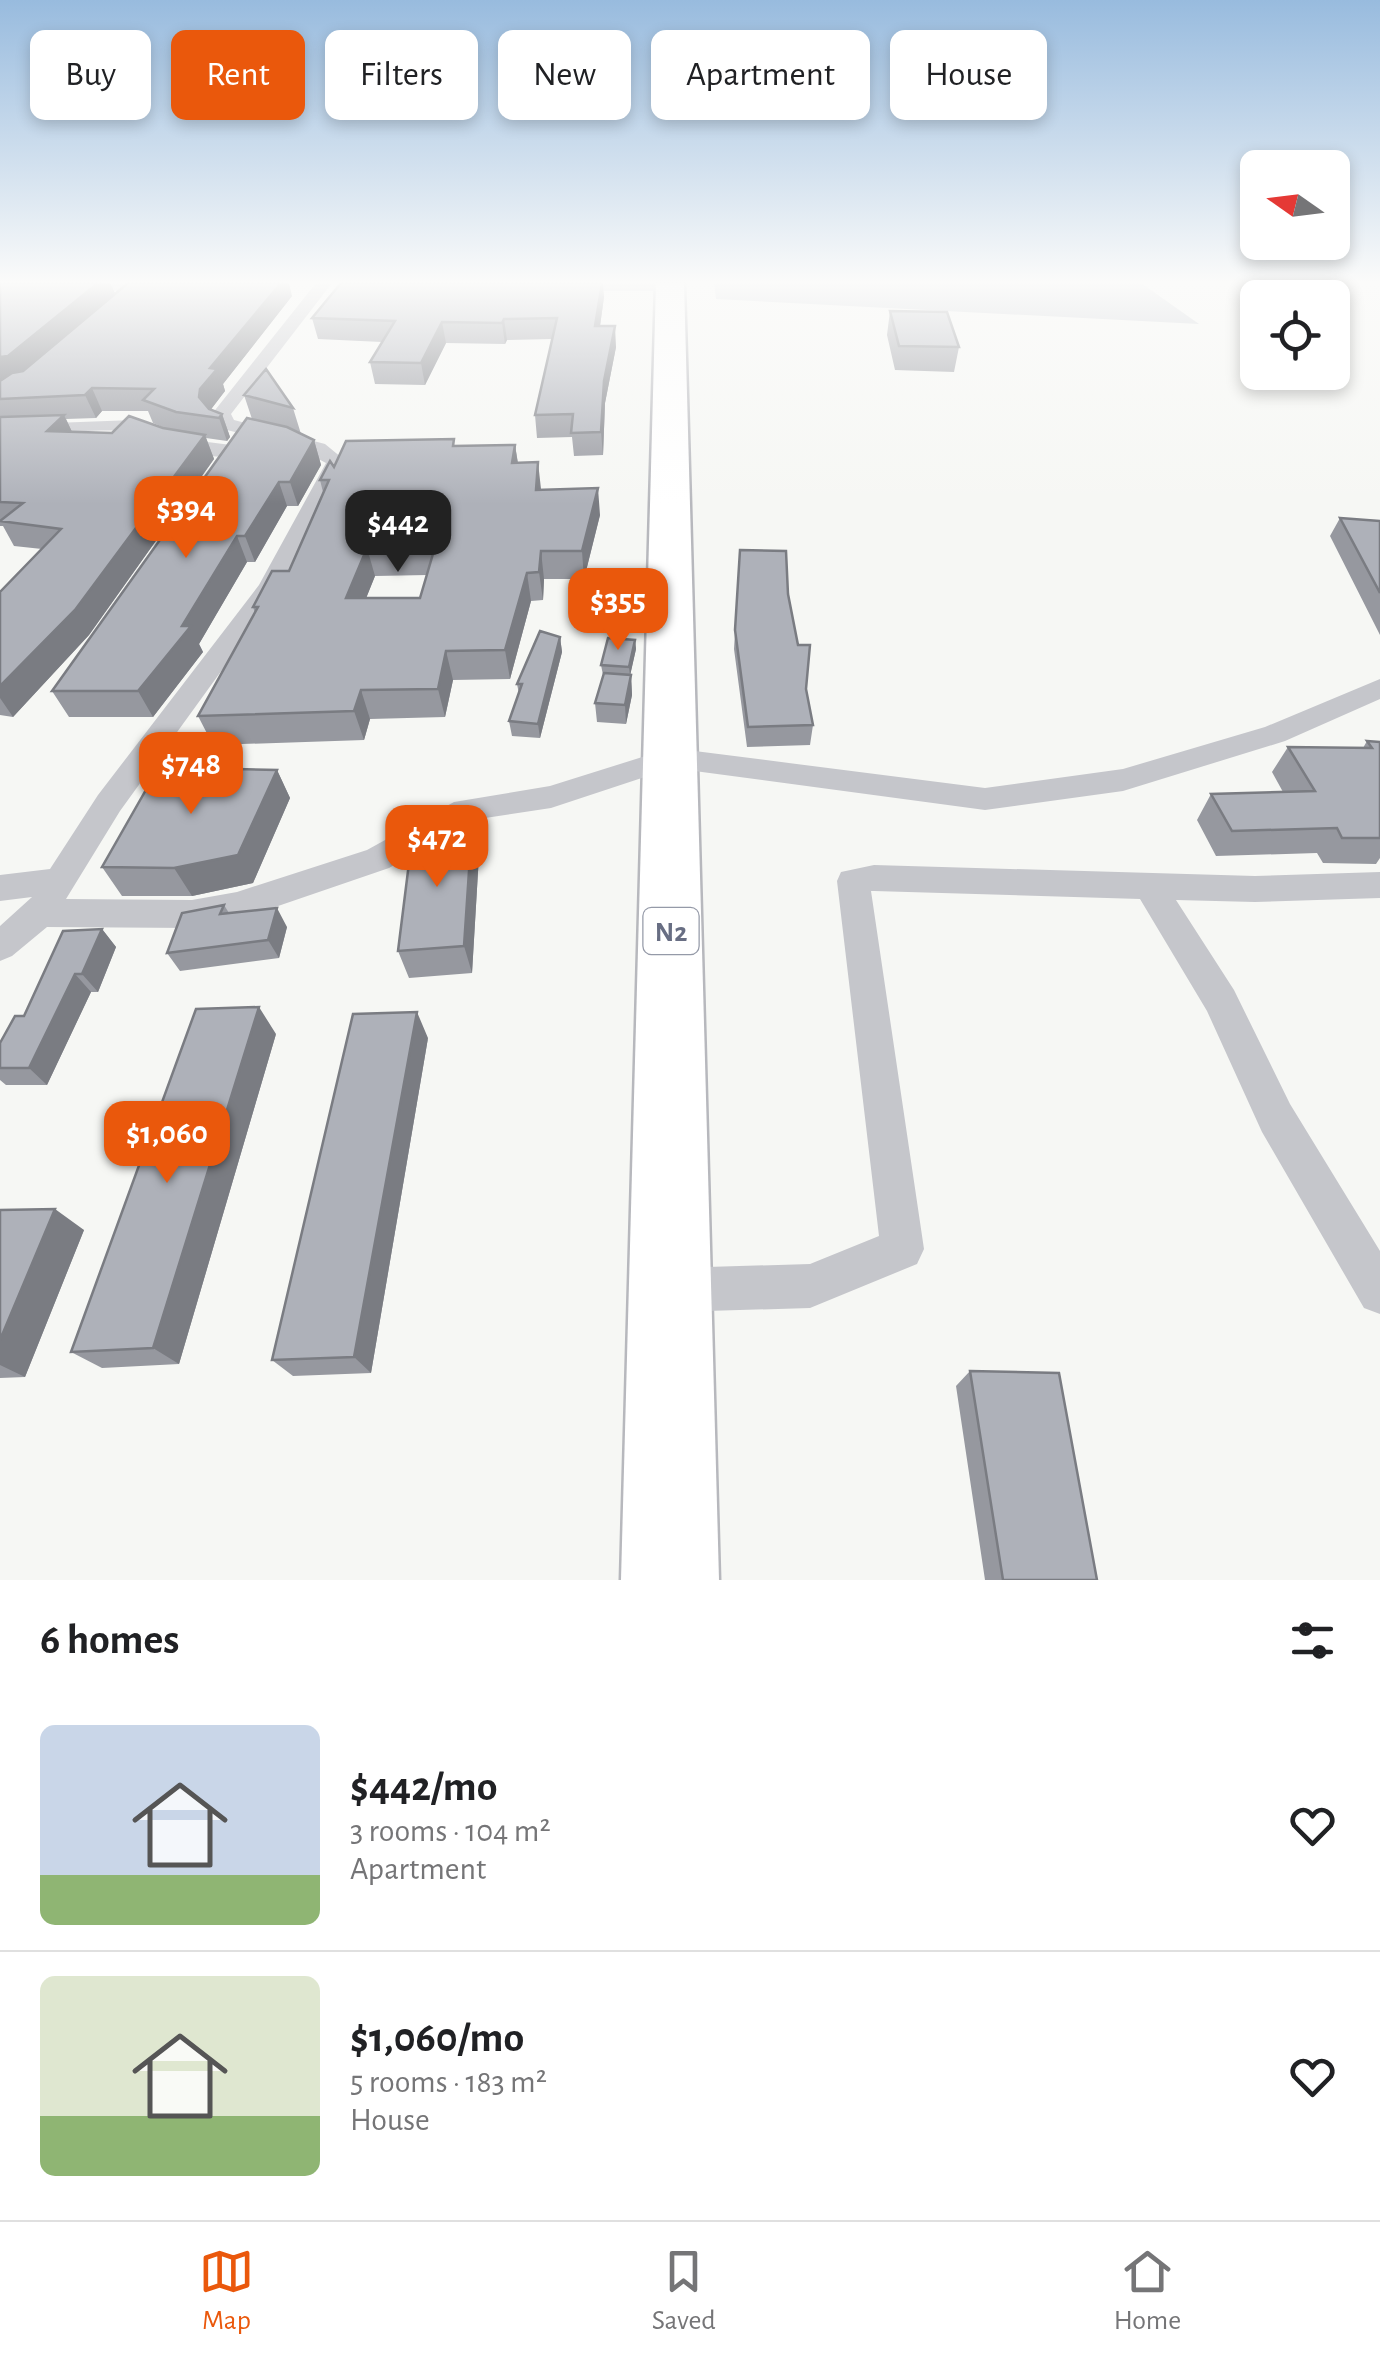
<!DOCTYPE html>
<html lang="en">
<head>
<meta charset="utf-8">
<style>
	:root { --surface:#fff; --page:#f2f2f2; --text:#202124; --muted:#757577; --line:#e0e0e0; --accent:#ea580c }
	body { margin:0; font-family:"Alegreya Sans",sans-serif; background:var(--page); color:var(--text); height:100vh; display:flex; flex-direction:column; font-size:38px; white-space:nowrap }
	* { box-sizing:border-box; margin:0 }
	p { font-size:32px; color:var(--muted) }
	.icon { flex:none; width:55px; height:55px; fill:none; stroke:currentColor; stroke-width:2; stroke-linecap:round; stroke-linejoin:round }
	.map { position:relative; height:1580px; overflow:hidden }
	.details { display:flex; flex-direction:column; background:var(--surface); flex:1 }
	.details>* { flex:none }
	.banner { position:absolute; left:30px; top:30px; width:1320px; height:90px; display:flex; gap:20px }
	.needle { width:65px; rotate:284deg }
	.fabs { position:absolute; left:1240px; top:150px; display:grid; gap:20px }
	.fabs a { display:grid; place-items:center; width:110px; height:110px; border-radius:15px; background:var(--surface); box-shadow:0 5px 15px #0003; font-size:50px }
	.price { position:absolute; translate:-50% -85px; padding:0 22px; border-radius:20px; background:var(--accent); color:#fff; font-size:32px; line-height:65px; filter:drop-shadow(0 2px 5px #0008) }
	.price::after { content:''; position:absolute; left:50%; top:60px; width:30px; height:22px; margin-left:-15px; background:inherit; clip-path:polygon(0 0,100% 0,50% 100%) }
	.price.active { background:#222; color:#fff }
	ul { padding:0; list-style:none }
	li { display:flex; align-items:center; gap:30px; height:250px; padding:0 40px }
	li+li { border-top:2px solid var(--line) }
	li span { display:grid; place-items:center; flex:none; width:280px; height:200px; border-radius:15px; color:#555 }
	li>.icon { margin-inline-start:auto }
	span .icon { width:120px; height:120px; fill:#fffc; stroke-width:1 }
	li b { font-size:42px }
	h2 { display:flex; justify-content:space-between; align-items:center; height:120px; padding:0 40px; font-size:42px }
	.tag { padding:0 35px; border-radius:15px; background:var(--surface); box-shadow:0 5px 15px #0003; font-size:35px; line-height:90px }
	.tag.active { background:var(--accent); color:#fff }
	.menu { display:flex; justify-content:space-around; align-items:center; height:140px; border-top:2px solid var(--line); background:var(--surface); font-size:28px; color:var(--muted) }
	.menu a { display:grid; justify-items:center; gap:5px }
	.menu .active { color:var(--accent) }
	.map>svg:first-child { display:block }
</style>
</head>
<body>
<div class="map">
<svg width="1380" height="1580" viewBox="0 0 1380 1580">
	<rect width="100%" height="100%" fill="#f6f7f4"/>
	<path fill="#c1c6ce" d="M714 283H1141L1199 324 716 299Z"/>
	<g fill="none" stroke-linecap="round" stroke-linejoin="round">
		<g stroke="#b7b8bd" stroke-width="5">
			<path id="highway" d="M656 283H684L719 1580H621Z"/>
		</g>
		<path fill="#c5c6cb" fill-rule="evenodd" d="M49 283H149L170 288 162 293 57 288Z
			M316 283H332L231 414 234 420 325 444 347 462 282 587 120 811 66 899 192 900 237 892 367 850 454 802 550 786 671 748 985 788 1123 769 1265 727 1380 679V699L1285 741 1123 791 985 810 672 768 551 808 472 820 389 868 237 920 192 928 47 927 12 956 0 961V926L32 897 0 901V875L50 869 98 795 259 585 326 463 296 447 219 428 212 414Z
			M558 283H675L678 286 670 291H563L558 289Z
			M134 420 184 439 231 445 241 451C220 469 160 440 135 433 110 426 30 436 0 437V425Z
			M874 865 1255 876 1380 872V898L1255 902 1176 900 1234 990 1290 1104 1380 1251V1314L1364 1308 1262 1132 1207 1011 1140 899 874 891H871L924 1249 917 1264 810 1308 674 1312 658 1306 652 1290 658 1274 674 1268 810 1264 879 1236 837 881 841 872Z"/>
		<use href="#highway" fill="#fff" fill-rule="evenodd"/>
	</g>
	<path fill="#96989f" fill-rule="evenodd" d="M0 283H110L115 294 292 296 223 384 225 391 211 409 222 414 230 437 227 441 206 438 214 459 89 635 13 717 0 715V592L42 549 14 546 3 526H0ZM102 411H148L153 423 170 430 163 428 112 433 72 432 66 419 96 418Z
		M341 283H603L604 297 600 326 616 347 605 403 603 455 574 456 572 437 537 438 535 415 552 339 507 340 505 344 446 343 425 385 375 384 370 362 382 342 318 339 312 318Z
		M890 311 959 347 954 372 895 370 887 335Z
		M244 395 293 408 301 434 314 440 321 465 298 506H287L255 562H247L199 644 203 652 153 717H69L52 691 252 419Z
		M456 445H515L518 463 541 490 600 515 584 579H544L543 600 531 601 510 679 453 680 445 717 370 719 364 740 213 745 198 716 255 613 253 607 289 571 323 492 320 480 334 467ZM427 575 420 598H366L375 576Z
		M1340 518 1380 521V635L1330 536Z
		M740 550 788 594 813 725 810 745 747 747 734 649Z
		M560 637 562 652 540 738 512 736 509 721 519 694 517 684Z
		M635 640 636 649 630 675H631L632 695 626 724 597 722 595 703 603 675 601 665Z
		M1367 741 1380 742V858L1376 864 1323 863 1317 853 1216 856 1197 820 1211 794 1283 792 1272 772 1288 747 1363 748Z
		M277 770 290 798 253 883 192 896H122L102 867Z
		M479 855 472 973 409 978 398 951Z
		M224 905 229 913 287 927 279 958 180 971 167 953Z
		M102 929 116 947 98 992H91L47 1085H6L0 1080V1043Z
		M276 1034 179 1364 102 1368 71 1352Z
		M428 1038 371 1373 293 1376 272 1360Z
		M0 1210 84 1230 25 1377 0 1378Z
		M970 1371 1097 1580H985L956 1386Z"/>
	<path fill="#7a7c82" d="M98 283H110L116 295 19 378 0 388V357Z
		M281 283H289L292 296 223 384 225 391 209 412 199 397 200 389 210 368Z
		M602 283 604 297 597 347 595 326Z
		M504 319 507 340 505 344 502 323Z
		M442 322 446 343 425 385 421 363Z
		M615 326 616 347 605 403 603 455 601 432 604 381Z
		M92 388 102 411 96 418 85 395Z
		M222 414 230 437 227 441 219 418Z
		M64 415 75 438 47 431Z
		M205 435 214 459 89 635 13 717 0 698V686Z
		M314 440 321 465 298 506 290 482Z
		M515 445 519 471 512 463Z
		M538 462 541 489 539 517 536 490Z
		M279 482 287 506 255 562 245 536Z
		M598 488 600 515 584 579 582 551Z
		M237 536 247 562 199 644 203 652 153 717 138 691 182 626Z
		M367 548 375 576 355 626 346 598Z
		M541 551 544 579 543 600 539 572Z
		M527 573 531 601 510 679 505 650Z
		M560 637 562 652 540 738 538 724Z
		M635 640 636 649 630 676 629 667Z
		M446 651 453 680 445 717 438 689Z
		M631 675 632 695 626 724 625 705Z
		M361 690 370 719 364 740 354 711Z
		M277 770 290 798 253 883 192 896 174 868Z
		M472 826 479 855 472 973 464 946Z
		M277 908 287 927 279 958 268 940Z
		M102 929 116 947 98 992 82 974Z
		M75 974 91 992 47 1085 29 1068Z
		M259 1007 276 1034 179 1364 153 1348Z
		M417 1012 428 1038 371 1373 354 1357Z
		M55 1209 84 1230 25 1377 0 1365V1340Z"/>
	<path fill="#aeb1b9" stroke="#7a7c82" stroke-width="2.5" fill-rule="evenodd" d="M0 283H98L8 356 0 357Z
		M128 283H281L210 368 217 369 200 389 199 397 209 409 222 414 219 418 176 412 143 400 154 389 92 388 85 395 0 399V381L12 373 23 371Z
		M341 283H602L595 326H615L604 381 601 432 571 433 573 414 535 415 557 318 504 319 502 323 442 322 421 363 370 362 395 321 312 318Z
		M890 311 947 312 959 347 899 346Z
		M266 369 293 408 244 395Z
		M64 415 47 431 112 433 129 416 163 428 205 435 75 610 0 686V592L61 529 0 521 23 503 0 502V417Z
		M247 418 287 427 314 440 290 482H279L245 536H237L182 626H191L138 691H52Z
		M454 439 453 446 515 445 512 463 538 462 536 490 598 488 582 551H541L539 572 527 573 505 650 446 651 438 689 361 690 354 711 198 716 258 607H253L272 571H289L329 480H320L330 461 334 467 346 441ZM435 547 420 598H346L367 548Z
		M1340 518 1380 521V593Z
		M740 550 786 551 788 594 798 645H810L806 689 813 725 748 727 735 630Z
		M540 631 560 637 538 724 509 721 522 684H517Z
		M608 638 635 640 629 667 601 665Z
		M604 673 631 675 625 705 595 703Z
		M1367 741 1380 742V838H1342L1337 828 1232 831 1211 794 1315 791 1288 747 1372 748Z
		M159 767 277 770 238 855 174 868 102 867Z
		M472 826 464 946 398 951 413 831Z
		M224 905 220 914 277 908 268 940 167 953 182 913Z
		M102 929 82 974H75L29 1068H0V1043L15 1016H24L63 931Z
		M259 1007 153 1348 71 1352 196 1009Z
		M417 1012 354 1357 272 1360 353 1014Z
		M55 1209 0 1340V1210Z
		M970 1371 1059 1373 1097 1580H1003Z"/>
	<linearGradient id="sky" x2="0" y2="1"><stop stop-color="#98bbde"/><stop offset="0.56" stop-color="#fbfbfa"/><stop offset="1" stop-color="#fbfbfa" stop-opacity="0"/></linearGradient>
	<rect width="1380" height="504" fill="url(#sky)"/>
	<g text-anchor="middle" stroke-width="10" stroke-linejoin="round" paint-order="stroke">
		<rect fill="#fff" stroke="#959aa8" stroke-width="2.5" x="643.5" y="908" width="55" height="46" rx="8"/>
		<g font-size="28" font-weight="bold" fill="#686e83">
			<text x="671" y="941">N2</text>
		</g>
	</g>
</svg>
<div class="fabs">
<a><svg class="needle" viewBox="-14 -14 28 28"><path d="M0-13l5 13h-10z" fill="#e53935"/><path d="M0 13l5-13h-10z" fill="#757577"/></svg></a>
<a><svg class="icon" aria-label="locate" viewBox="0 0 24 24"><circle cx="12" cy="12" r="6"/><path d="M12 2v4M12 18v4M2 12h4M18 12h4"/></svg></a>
</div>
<b class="price" style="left:186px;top:561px">$394</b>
<b class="price active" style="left:398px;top:575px">$442</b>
<b class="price" style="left:618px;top:653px">$355</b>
<b class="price" style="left:191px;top:817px">$748</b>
<b class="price" style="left:437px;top:890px">$472</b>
<b class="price" style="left:167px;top:1186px">$1,060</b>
<div class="banner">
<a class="tag">Buy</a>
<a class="tag active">Rent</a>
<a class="tag">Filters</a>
<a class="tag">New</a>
<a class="tag">Apartment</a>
<a class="tag">House</a>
</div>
</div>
<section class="details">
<h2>6 homes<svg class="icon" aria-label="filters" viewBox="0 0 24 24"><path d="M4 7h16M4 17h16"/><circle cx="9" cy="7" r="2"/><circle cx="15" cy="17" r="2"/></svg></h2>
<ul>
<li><span style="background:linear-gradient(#c9d6e8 75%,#8fb573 0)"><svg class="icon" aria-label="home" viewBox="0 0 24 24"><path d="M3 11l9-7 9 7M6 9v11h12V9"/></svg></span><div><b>$442/mo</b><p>3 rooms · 104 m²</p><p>Apartment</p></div><svg class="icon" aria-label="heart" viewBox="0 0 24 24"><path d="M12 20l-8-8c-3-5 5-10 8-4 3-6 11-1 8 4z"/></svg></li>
<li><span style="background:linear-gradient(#dfe7d0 70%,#8fb573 0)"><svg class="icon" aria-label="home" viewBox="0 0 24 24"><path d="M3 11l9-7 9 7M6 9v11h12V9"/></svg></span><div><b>$1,060/mo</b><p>5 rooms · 183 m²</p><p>House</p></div><svg class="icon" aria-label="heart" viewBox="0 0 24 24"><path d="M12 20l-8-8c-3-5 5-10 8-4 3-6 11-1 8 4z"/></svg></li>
</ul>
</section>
<nav class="menu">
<a class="active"><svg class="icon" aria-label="map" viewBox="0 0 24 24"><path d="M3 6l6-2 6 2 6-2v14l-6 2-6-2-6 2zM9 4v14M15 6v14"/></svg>Map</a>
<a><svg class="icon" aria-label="saved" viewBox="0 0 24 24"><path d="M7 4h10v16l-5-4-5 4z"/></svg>Saved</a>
<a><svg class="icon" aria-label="home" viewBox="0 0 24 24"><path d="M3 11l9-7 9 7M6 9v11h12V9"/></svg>Home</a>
</nav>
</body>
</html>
